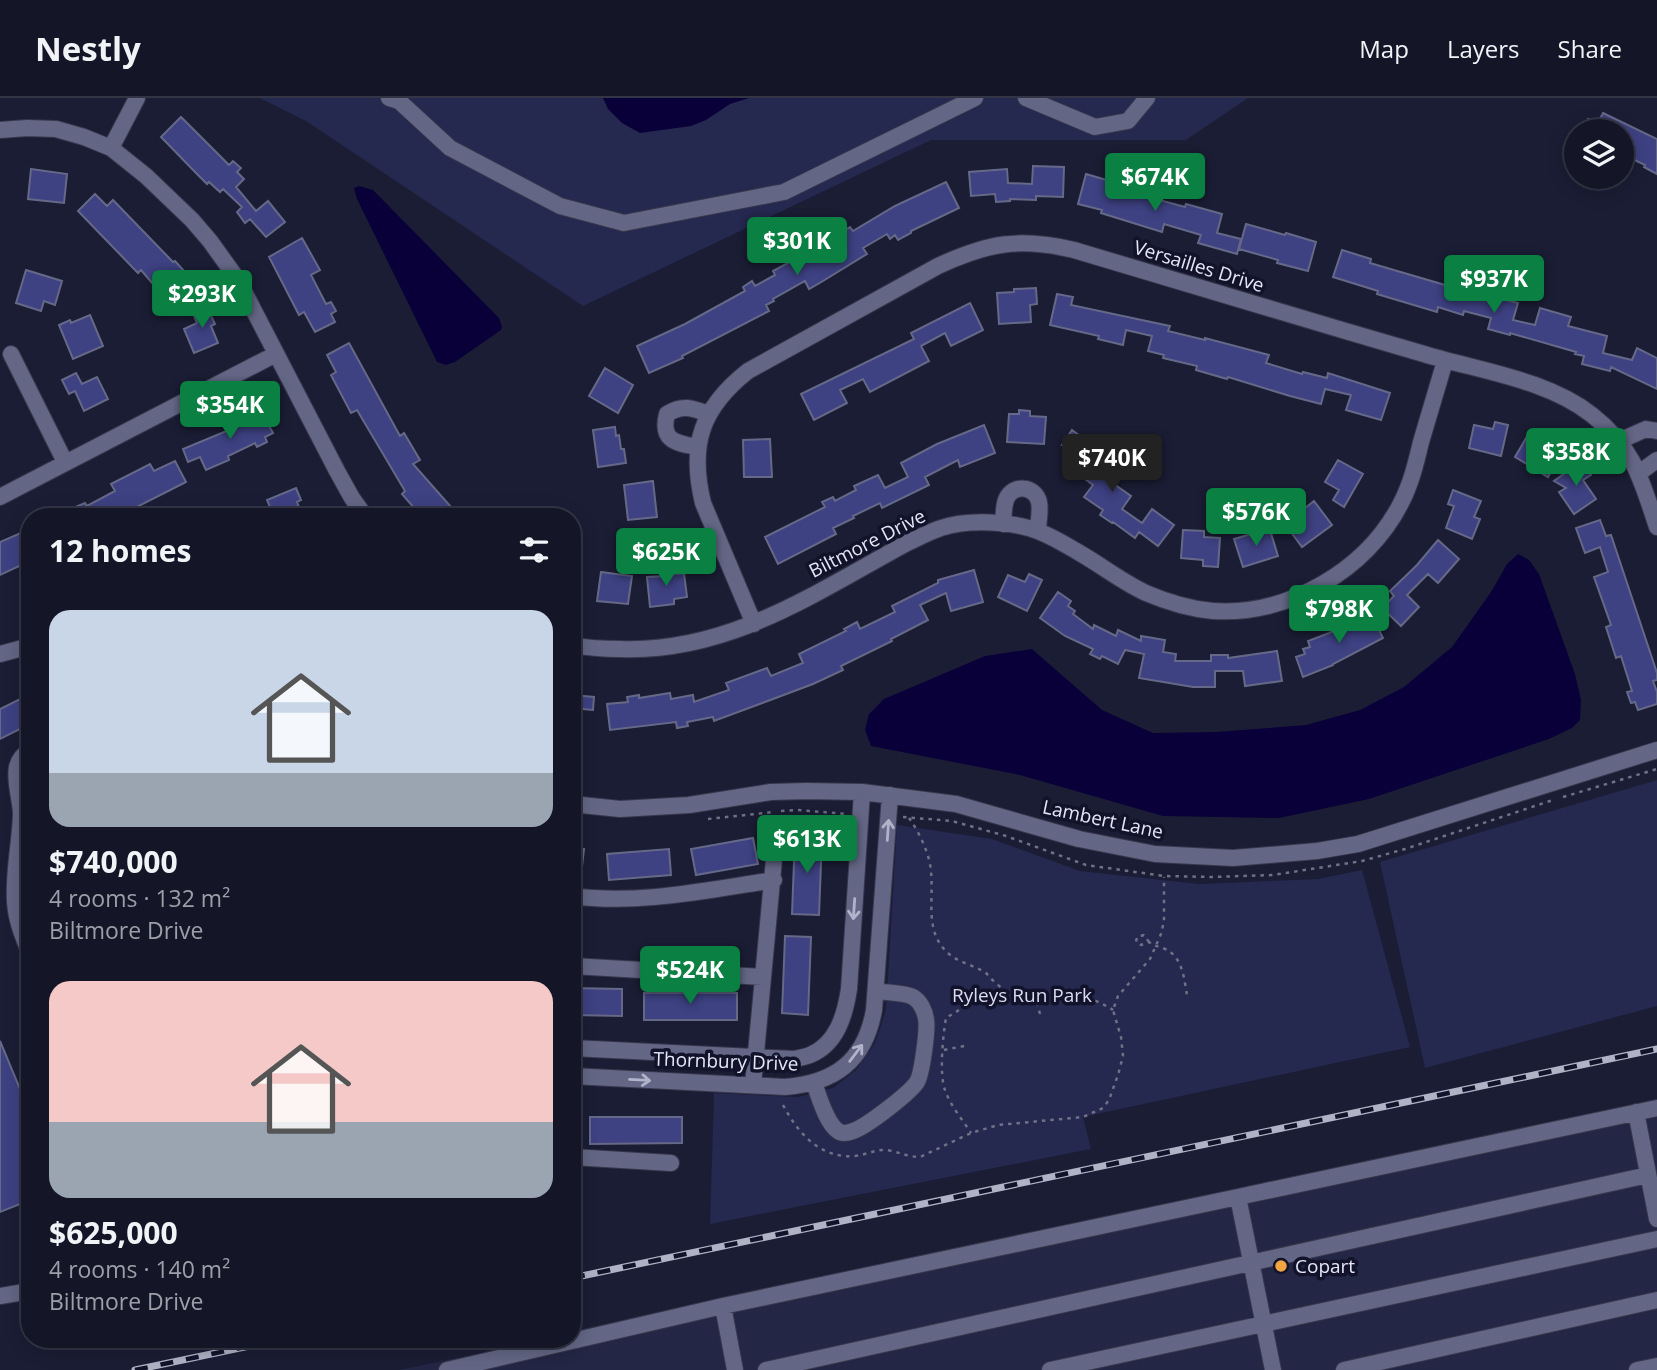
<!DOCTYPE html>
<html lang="en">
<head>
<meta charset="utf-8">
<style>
	:root { --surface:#141628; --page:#212334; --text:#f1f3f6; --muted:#9d9fa8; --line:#333545; --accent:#0b8043 }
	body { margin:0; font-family:"Open Sans",sans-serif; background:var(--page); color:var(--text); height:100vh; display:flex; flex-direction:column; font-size:26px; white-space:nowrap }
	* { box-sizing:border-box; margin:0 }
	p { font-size:23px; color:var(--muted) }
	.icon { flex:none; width:38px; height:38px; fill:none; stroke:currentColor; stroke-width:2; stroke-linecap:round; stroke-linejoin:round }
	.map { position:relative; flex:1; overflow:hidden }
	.sheet { position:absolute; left:21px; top:410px; width:560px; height:840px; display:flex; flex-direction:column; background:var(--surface); border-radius:28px; box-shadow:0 4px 18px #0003,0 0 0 2px var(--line) }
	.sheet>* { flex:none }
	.tools { position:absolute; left:1564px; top:21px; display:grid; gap:14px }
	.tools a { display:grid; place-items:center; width:70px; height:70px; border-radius:50%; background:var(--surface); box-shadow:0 4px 18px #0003,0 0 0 2px var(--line); font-size:35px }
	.price { position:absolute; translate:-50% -60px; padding:0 16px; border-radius:7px; background:var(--accent); color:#fff; font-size:23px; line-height:46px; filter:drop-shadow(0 2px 4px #0008) }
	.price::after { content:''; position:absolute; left:50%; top:42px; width:21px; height:16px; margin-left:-10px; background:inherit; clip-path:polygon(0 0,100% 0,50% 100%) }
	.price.on { background:#222; color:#fff }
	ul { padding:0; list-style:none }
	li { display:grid; align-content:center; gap:14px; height:371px; padding:0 28px }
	li span { display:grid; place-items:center; height:217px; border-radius:21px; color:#555 }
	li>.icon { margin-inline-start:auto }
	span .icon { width:126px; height:126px; fill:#fffc; stroke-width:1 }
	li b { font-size:30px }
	h2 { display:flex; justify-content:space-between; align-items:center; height:84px; padding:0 28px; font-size:30px }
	header { display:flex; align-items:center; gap:42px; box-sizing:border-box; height:98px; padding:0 35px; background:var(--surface); border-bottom:2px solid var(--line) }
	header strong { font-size:33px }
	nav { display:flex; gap:38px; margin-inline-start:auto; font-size:24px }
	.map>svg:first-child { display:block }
</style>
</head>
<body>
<header>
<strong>Nestly</strong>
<nav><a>Map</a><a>Layers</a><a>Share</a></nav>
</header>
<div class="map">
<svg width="1657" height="1272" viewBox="0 0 1657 1272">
	<rect width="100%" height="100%" fill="#1b1d35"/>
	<path fill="#232644" d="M1657 1010V1272H399L551 1241Z"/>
	<path fill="#25284f" d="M260 0H1248L1186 42H931L583 208 306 23Z
		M1657 682V908L1425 970 1380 764Z
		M897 727 992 741 1080 773 1199 786 1318 781 1362 772 1410 949 1083 1019 1091 1051 710 1126 714 995 798 999 833 990 857 971 875 945 886 912Z"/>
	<path fill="#0a0039" d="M603 0H749L730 6 706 22 691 28 640 35 622 25 608 11Z
		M359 88 373 92 499 220 502 229 501 232 455 264 446 267 437 264 357 101 354 90Z
		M1518 456 1529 462 1539 476 1575 576 1581 602 1580 622 1572 630 1549 641 1369 701 1279 720 1163 718 1020 677 871 648 865 632 869 616 884 601 985 558 1032 551 1102 612 1153 635 1216 634 1306 627 1360 612 1404 589 1452 549 1491 494 1507 466Z"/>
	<path fill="#3e4182" stroke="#656987" stroke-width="2" d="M1603 15 1657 41V76L1644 69 1645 67 1622 56V33H1582L1588 21 1598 25Z
		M181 19 229 67 233 63 241 70 237 74 244 81 236 89 256 113 268 103 285 124 266 139 250 121 245 125 237 114 242 109 223 91 220 94 209 84 207 86 197 76 161 39Z
		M1033 68 1064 69 1063 99 1036 98V102L1010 101V103L996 104 995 96 971 98 969 74 1007 71 1008 85 1032 86Z
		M31 71 67 76 64 105 28 101Z
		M1086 76 1117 85 1116 90 1185 109 1186 106 1222 116 1217 135 1241 141 1237 156 1198 145 1201 137 1164 126 1162 134 1101 115 1102 112 1078 106Z
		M946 84 959 110 911 133V135L898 142 895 137 890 141 887 136 863 150 867 156 823 183 809 191 805 183 773 201 774 203 766 207 769 213 682 258 683 260 649 275 637 248 685 226 745 193 743 189 752 183 755 188 775 177 773 173 823 146 850 129 853 133 895 108Z
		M95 96 107 108 113 102 173 164 175 163 184 173 179 177 185 184 181 187 188 195 172 208 141 172 138 175 78 113Z
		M1246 126 1285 137 1286 135 1316 144 1308 173 1277 165 1278 162 1239 151Z
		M302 140 320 172 311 177 326 206 331 204 336 213 331 216 335 224 315 234 304 214 299 217 269 159Z
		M1342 152 1371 161 1370 165 1486 199 1487 197 1518 205 1513 222 1535 227 1540 210 1571 219 1568 228 1607 238 1603 255 1632 262 1637 250 1657 260V291L1611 269 1610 273 1582 266 1584 258 1575 256 1576 254 1510 235V237L1488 231 1491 220 1464 213 1463 217 1438 209 1437 214 1377 196 1378 193 1333 179Z
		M26 172 62 183 55 207 44 203 41 213 16 205Z
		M1036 190 1037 206 1030 207 1031 224 999 226 997 195 1014 194V191Z
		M1057 196 1073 199 1071 207 1170 228 1168 233 1205 242V240L1269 257 1266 265 1302 276 1303 274 1327 280 1328 275 1390 295 1381 322 1346 312 1351 297 1325 291 1321 306 1290 298 1228 279 1227 281 1196 272 1197 268 1163 260 1164 257 1148 253 1152 238 1126 232 1123 247 1098 241 1099 238 1050 227Z
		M970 205 983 232 951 248 945 235 921 248 929 263 870 294 863 281 840 292 847 305 814 322 801 296 914 241 911 235Z
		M206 207 215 226 211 228 218 245 194 255 184 231 197 225 192 213Z
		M90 217 103 248 73 261 59 227 70 222 71 225Z
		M349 245 400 338 404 335 420 362 413 366 459 418H421L402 396 405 393 357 312 351 315 331 277 336 274 327 257Z
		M605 270 633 287 618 315 589 298Z
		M76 275 82 286 97 279 108 301 84 313 75 293 69 296 62 282Z
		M1019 312 1030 313V318L1046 319 1044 346 1007 344 1009 316H1019Z
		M262 314 273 335 265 339 267 344 257 349 255 345 228 358 229 362 206 372 200 359 188 364 183 351 229 332 226 326 239 320 241 324Z
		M1495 324 1508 327 1501 358 1469 350 1474 327 1493 331Z
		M984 327 995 355 960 369 958 362 925 379 929 387 882 410 880 405 853 418 854 420 833 430 836 436 778 466 765 439 825 409 822 404 833 399 835 403 856 392 854 388 878 377 885 390 908 379 901 365 937 346Z
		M615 329 616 338 619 337 621 351H624L626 365 598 369 593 332Z
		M1072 332 1099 352 1087 367 1131 398 1122 411 1142 425 1152 411 1174 427 1158 448 1139 434 1135 440 1113 424 1112 425 1100 417 1103 412 1084 399 1093 387 1069 369 1072 365 1064 358 1072 347H1062Z
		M1529 335 1550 347 1551 344 1564 352 1548 379 1515 359Z
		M770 341 772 379H744L743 342Z
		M1338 362 1363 376 1344 409 1333 402 1339 392 1325 384Z
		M175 363 186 384 119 418H54L85 405 87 408 115 393 111 386 150 366 154 373Z
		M1582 363 1591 377 1583 382 1596 401 1574 416 1559 394 1566 390 1554 383Z
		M653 383 657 419 628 422 624 387Z
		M296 390 301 402 297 404 300 412 296 414 298 418H274L267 402Z
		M1453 392 1481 403 1474 419 1480 421 1472 441 1446 430 1454 408 1448 406Z
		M1314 403 1332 427 1302 449 1285 426Z
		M1600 422 1606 438 1611 437 1657 575V582L1653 583 1657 594V606L1638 612 1635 604 1631 605 1627 594 1632 593 1621 558 1616 560 1606 529 1611 527 1594 479 1608 474 1600 449 1585 455 1576 430Z
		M30 431V465L20 470 19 468 0 477V444Z
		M1183 432 1204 433V439L1220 440 1218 469 1203 468V462L1181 460Z
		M1265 432H1270L1278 458 1243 469 1234 441Z
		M1438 442 1459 461 1438 485 1428 476 1407 497 1419 509 1401 528 1382 510 1394 498 1390 493 1417 467Z
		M675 471V476L684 475 687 499 674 501V506L650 509 647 479 664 478 663 472Z
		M974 472 983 504 951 513 946 495 920 507 928 522 891 541 892 543 841 568 843 572 813 586 714 623 713 619 687 624 688 628 677 630 676 624 610 632 607 606 628 604 627 599 639 597V600L670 595 671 601 693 597 694 604 729 592 726 585 767 570 771 578 803 565 799 556 846 533 844 531 857 524 860 531 895 514 892 508 938 485V482Z
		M601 474 632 478 628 506 597 503Z
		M1029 476 1042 482 1027 513 998 499 1008 477 1025 484Z
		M1058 494 1071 503 1068 508 1075 513 1073 516 1093 531 1094 527 1116 538 1118 532 1141 543V538L1165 542 1163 554 1176 556 1175 563H1211V557H1228V560L1277 553 1282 583 1245 588 1243 573H1215V589H1193L1139 580 1144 556 1125 552 1118 566 1102 558 1100 561 1090 556 1093 551 1065 538 1040 520Z
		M1370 514 1383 540 1333 566V567L1303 579 1296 559 1305 556 1303 551 1310 549 1308 543 1329 535Z
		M30 596V626L0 641V611Z
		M572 597 594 599 593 612 572 610Z
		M795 738 822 739 819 817 792 816Z
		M753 740 758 766 696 777 691 751Z
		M572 750 584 751 580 786H572Z
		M669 751 671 777 609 782 607 756Z
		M785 838 811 839 808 917 782 915Z
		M572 890 622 891V918L572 917Z
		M644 895H737V922H644Z
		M0 943 30 1015V1102L0 1114Z
		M590 1019H682V1045L590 1046Z"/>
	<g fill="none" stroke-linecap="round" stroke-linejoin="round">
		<g stroke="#37374c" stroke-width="18">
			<path id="minor" d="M389 0 399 3 450 50 560 108 624 125 784 94 975 0
				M1026 0 1095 29 1128 23 1147 0
				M0 32 27 30 56 31 84 39 111 50 146 78 192 122 210 143 238 182 337 373 352 400 365 418
				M111 50 137 0
				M11 256 65 364
				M1619 343 1646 331 1657 333
				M697 349C676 345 660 343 667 316 682 306 693 310 708 316
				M1639 375 1657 362
				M0 399 276 256
				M1003 426C1004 417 1003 405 1008 398 1017 385 1036 390 1039 404 1041 413 1038 424 1038 433
				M754 526 703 405C689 347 701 310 748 273L938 168C988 145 1019 139 1074 152 1190 187 1307 222 1424 256 1479 273 1546 281 1592 317 1634 350 1641 381 1657 429
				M572 547C588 550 604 551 620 551 729 555 815 495 907 445 918 440 929 434 941 430 968 421 1014 423 1040 434 1053 439 1066 447 1078 454 1101 467 1122 484 1146 495 1167 504 1190 511 1213 513 1288 518 1367 472 1401 405 1411 386 1416 365 1421 344 1429 317 1437 290 1445 263
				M0 556 30 548
				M30 652C23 657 19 661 17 669 14 684 21 702 21 717 20 746 13 775 15 804 16 822 23 839 30 856
				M572 706 620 711 689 707 771 694 806 693 862 694 956 706 1079 741 1155 756 1233 760 1317 753 1358 746 1657 652
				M572 798C639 807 707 792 774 782
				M572 868 763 879
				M572 950 794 961C799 960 805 959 810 957 837 946 845 917 849 891L862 694
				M572 978 785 989C835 985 865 963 874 912L890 697
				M814 985C819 998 826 1025 838 1033 842 1036 848 1035 853 1033 866 1029 910 995 917 984 922 976 928 931 926 921 925 913 920 903 913 899 903 894 887 895 876 893
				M753 987 777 729
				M1636 1014 1657 1121
				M572 1059 671 1065
				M1238 1099 1657 1010
				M0 1198 30 1193
				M723 1208 735 1272
				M447 1272 723 1208 1238 1099 1273 1272
				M766 1272 1648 1077
				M1050 1272 1657 1141
				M1344 1272 1657 1202
				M1637 1272 1657 1268"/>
		</g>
		<path stroke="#6f7186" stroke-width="2.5" stroke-dasharray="3.5 5" stroke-linecap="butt" d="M1563 699 1657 671
			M781 713 797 712 847 716
			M903 719 952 723 1006 738 1086 767 1164 778 1211 779 1273 777 1362 763 1405 751 1553 702
			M909 720C919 734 930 756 931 774 934 802 924 834 948 855 959 865 974 867 986 875 990 879 993 883 997 886 1009 897 1021 900 1036 901
			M708 721 774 714
			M1149 844 1144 837 1137 839 1136 844 1141 847 1149 844C1155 849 1159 848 1165 851 1183 859 1184 881 1187 897
			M959 912 946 920C943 937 939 976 945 992 950 1007 962 1021 971 1035
			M1040 916 1036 901C1063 890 1089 897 1113 912
			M944 952 969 947
			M783 1007C798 1035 820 1061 855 1058 866 1057 875 1051 887 1052 899 1054 908 1059 920 1059L971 1035 998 1027 1083 1019 1103 1010 1109 1002 1118 977 1123 958 1121 939 1113 912 1118 898 1150 861 1161 836 1164 823V779"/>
		<use href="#minor" stroke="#636785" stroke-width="16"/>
		<g stroke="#b0b2c6" stroke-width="7">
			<path id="rail" d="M572 1180 1657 951
				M135 1272 283 1241"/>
		</g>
		<use href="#rail" stroke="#12132b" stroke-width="4.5" stroke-dasharray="13" stroke-linecap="butt"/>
	</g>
	<defs><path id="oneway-shaft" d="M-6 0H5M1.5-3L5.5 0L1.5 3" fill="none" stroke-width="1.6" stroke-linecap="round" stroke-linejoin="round" transform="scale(1.75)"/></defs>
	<g stroke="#b0b3ca">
		<use href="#oneway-shaft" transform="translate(888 732) rotate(-86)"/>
		<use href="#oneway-shaft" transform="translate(854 811) rotate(94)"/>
		<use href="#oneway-shaft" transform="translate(856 955) rotate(-53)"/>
		<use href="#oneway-shaft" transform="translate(640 982) rotate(3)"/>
	</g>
	<circle fill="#f3a442" stroke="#12132b" stroke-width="2.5" cx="1281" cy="1168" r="7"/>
	<g text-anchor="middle" stroke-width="7" stroke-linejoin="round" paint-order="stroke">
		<g font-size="19" fill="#e4e6f8" stroke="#12132b">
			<text transform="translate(1199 168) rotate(17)" y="7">Versailles Drive</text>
			<text transform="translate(867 445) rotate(-27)" y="7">Biltmore Drive</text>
			<text transform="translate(1103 721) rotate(12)" y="7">Lambert Lane</text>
			<text transform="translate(726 963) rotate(2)" y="7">Thornbury Drive</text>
		</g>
		<g font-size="19" fill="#daddf1" stroke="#12132b">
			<text x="1022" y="904">Ryleys Run Park</text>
		</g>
		<g font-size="19" fill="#e4e6f8" stroke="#12132b" text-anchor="start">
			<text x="1295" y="1175">Copart</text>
		</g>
	</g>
</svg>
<div class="tools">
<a><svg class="icon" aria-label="layers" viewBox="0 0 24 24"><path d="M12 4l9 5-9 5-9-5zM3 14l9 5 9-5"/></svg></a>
</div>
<b class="price" style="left:1155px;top:115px">$674K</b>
<b class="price" style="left:797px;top:179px">$301K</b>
<b class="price" style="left:1494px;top:217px">$937K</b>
<b class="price" style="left:202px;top:232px">$293K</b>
<b class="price" style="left:230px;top:343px">$354K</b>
<b class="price" style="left:1576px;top:390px">$358K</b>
<b class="price on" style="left:1112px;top:396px">$740K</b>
<b class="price" style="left:1256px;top:450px">$576K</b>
<b class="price" style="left:666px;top:490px">$625K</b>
<b class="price" style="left:1339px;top:547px">$798K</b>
<b class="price" style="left:807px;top:777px">$613K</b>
<b class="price" style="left:690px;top:908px">$524K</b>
<section class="sheet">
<h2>12 homes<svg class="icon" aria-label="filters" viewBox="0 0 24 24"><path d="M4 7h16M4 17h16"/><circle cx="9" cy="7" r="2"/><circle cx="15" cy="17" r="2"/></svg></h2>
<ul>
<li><span style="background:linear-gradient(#c9d6e8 75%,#9aa5b1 0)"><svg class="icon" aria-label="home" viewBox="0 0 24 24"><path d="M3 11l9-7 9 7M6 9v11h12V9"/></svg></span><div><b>$740,000</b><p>4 rooms · 132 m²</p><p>Biltmore Drive</p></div></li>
<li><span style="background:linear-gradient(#f6c9c9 65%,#9aa5b1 0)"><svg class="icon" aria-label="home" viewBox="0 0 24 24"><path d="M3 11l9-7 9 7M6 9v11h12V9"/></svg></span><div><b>$625,000</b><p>4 rooms · 140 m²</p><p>Biltmore Drive</p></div></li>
</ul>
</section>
</div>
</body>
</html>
